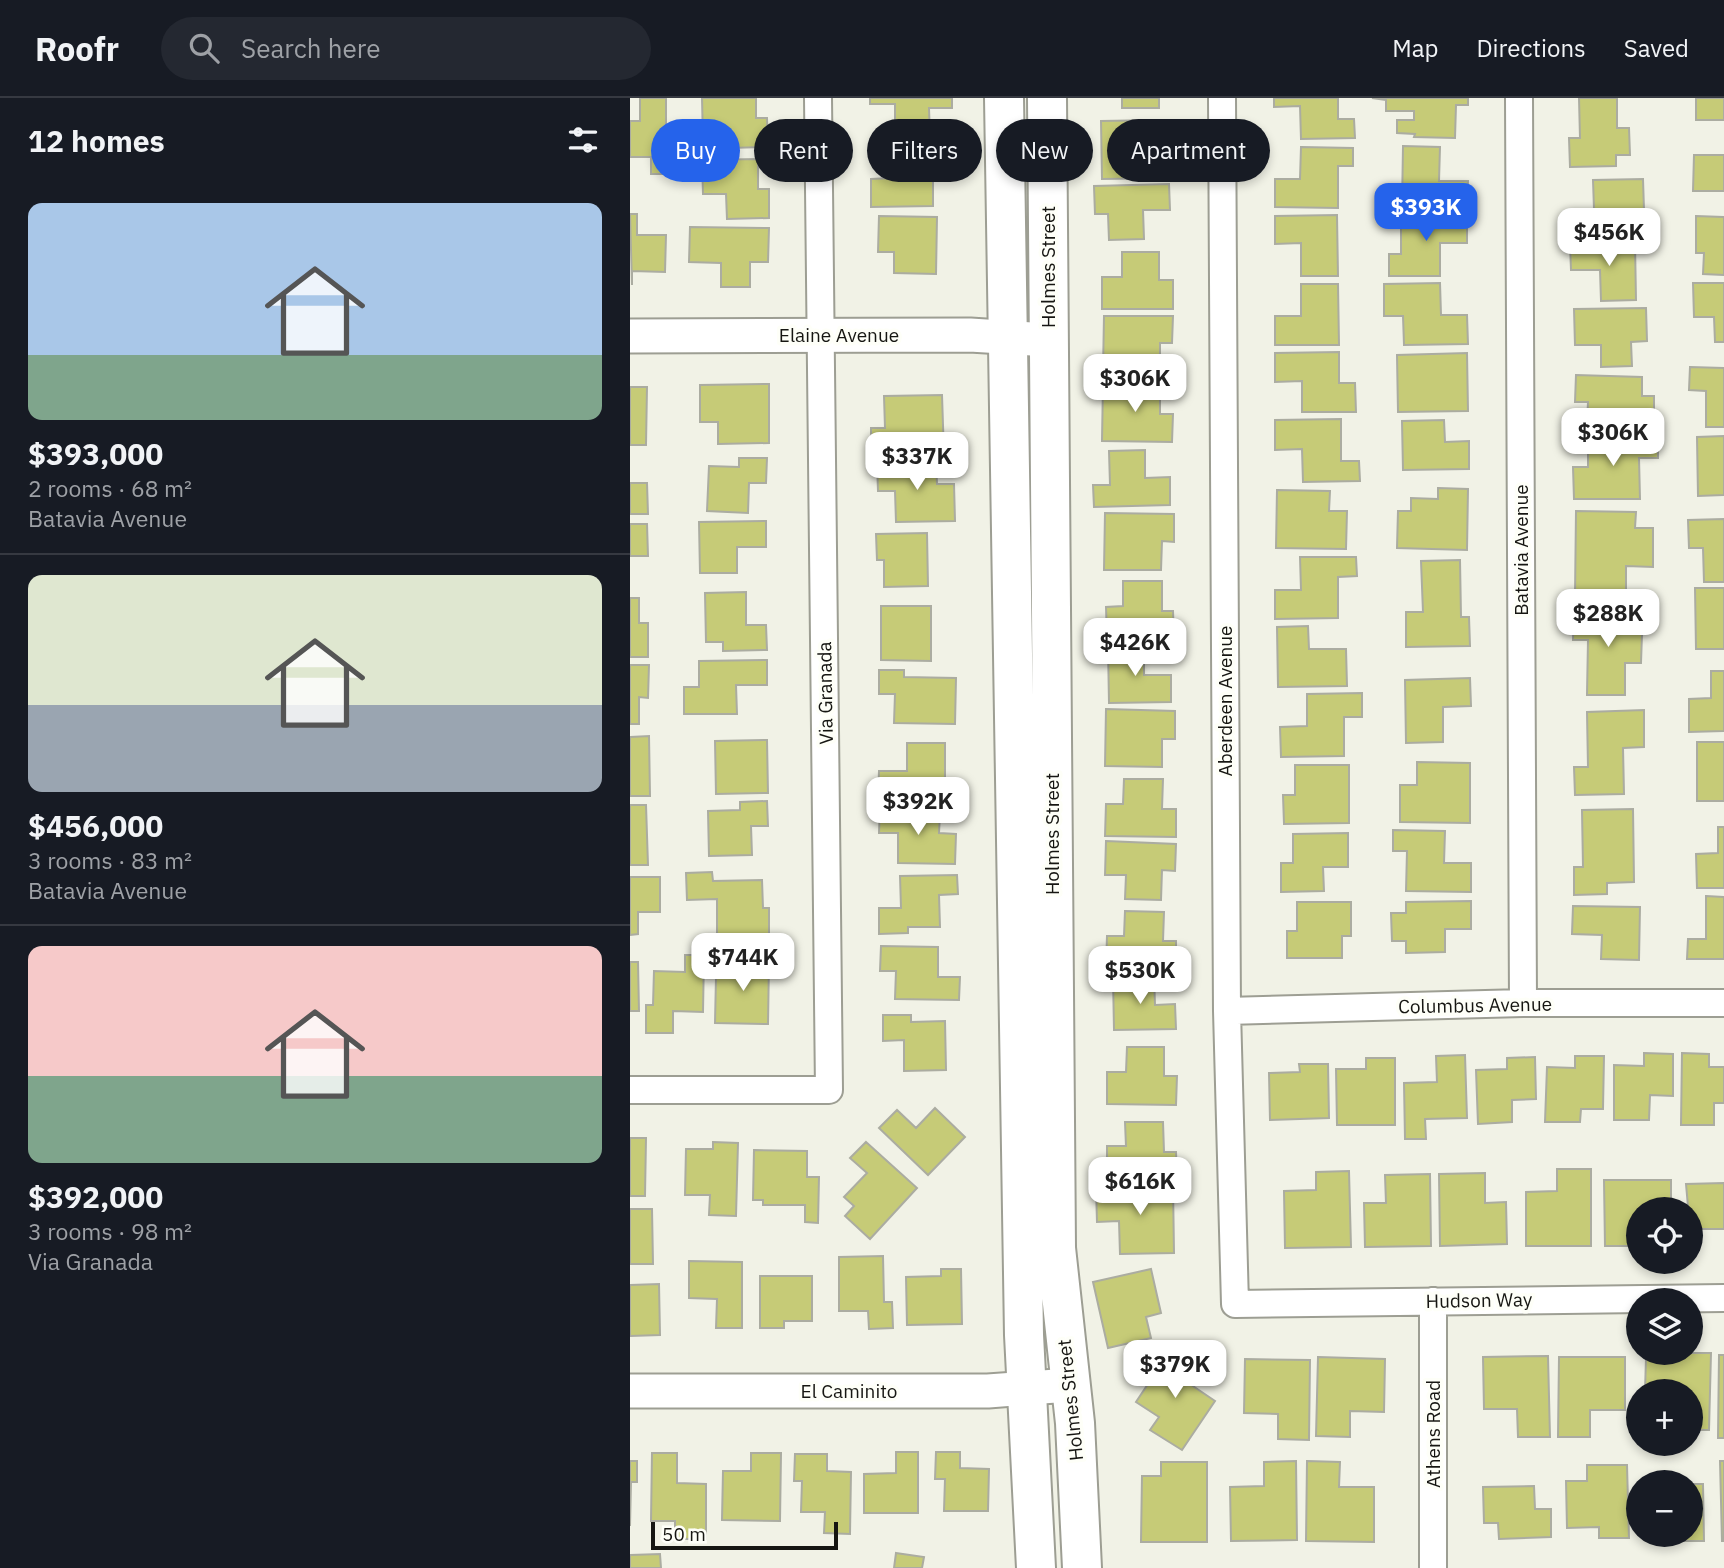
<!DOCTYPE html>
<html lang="en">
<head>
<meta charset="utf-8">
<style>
	:root { --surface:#171b24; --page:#242831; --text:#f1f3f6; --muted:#9ea1a6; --line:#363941; --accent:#2563eb }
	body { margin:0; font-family:"IBM Plex Sans",sans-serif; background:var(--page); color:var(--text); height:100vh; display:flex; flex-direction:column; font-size:26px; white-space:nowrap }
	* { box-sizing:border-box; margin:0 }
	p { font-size:23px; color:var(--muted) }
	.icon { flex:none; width:38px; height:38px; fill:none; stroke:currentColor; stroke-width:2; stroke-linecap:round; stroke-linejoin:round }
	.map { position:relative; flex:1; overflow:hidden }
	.side { display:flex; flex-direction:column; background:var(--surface); width:630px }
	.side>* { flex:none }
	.banner { position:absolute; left:21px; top:21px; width:665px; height:63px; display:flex; gap:14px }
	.tools { position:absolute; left:996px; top:1099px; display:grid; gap:14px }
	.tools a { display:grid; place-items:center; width:77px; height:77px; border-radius:50%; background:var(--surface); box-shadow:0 4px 10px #0003; font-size:35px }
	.scale { position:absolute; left:21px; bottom:18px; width:187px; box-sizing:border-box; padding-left:7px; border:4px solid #161612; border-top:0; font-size:19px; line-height:24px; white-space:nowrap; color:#161612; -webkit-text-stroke:5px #fefff8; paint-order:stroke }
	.price { position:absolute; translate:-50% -60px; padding:0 16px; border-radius:14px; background:#fff; color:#222; font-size:23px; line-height:46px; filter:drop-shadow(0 2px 4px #0008) }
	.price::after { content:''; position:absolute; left:50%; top:42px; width:21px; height:16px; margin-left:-10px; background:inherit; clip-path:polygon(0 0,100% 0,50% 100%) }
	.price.selected { background:var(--accent); color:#fff }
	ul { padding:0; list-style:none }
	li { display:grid; align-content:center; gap:14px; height:371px; padding:0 28px }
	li+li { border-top:2px solid var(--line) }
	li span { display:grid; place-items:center; height:217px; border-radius:14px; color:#555 }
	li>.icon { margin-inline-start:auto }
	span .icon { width:126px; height:126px; fill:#fffc; stroke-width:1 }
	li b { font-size:30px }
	h2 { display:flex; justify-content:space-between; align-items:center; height:84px; padding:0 28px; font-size:30px }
	.tag { padding:0 24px; border-radius:32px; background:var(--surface); box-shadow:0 4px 10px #0003; font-size:24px; line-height:63px }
	.tag.selected { background:var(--accent); color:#fff }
	header { display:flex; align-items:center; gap:42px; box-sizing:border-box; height:98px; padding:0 35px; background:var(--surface); border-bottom:2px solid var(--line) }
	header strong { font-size:33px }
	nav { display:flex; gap:38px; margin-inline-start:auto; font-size:24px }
	.search { width:490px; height:63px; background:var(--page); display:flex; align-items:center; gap:18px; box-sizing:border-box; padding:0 24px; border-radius:38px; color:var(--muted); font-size:26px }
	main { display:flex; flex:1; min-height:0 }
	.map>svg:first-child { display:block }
</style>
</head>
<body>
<header>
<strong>Roofr</strong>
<div class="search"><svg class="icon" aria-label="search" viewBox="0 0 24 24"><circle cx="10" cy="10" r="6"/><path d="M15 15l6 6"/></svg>Search here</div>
<nav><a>Map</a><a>Directions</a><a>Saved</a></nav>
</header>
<main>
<section class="side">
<h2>12 homes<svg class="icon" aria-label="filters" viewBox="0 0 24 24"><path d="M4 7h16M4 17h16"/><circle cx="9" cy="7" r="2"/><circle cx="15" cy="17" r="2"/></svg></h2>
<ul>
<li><span style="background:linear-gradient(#a9c7e8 70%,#7fa58c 0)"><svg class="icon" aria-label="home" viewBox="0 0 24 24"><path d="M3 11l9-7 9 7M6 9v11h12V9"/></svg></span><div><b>$393,000</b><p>2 rooms · 68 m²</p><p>Batavia Avenue</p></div></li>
<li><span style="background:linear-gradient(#dfe7d0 60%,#9aa5b1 0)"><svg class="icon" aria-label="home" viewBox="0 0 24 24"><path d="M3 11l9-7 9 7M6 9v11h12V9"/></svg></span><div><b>$456,000</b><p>3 rooms · 83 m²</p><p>Batavia Avenue</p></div></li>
<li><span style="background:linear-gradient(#f6c9c9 60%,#7fa58c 0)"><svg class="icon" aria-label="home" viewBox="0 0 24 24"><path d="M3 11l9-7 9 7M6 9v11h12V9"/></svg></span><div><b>$392,000</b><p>3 rooms · 98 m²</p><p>Via Granada</p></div></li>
</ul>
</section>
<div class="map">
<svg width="1094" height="1470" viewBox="0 0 1094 1470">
	<rect width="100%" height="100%" fill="#f1f2e6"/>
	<path fill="#c6cb77" stroke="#abaca1" stroke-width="2" d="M10 0H36V76H21V59H0V23H10Z
		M72 0H126V20H137L138 49 99 50 98 42H73Z
		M240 0H322V10H299L300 40H265V6H240Z
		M492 0H529V10H492Z
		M644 0H708V21H724L725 40 671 41 670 8 644 9Z
		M742 0H838V7H826L825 40 784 39 785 36 767 35V22H784V13H756V2Z
		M949 0H987V30H999L1000 57H986V68L940 69 939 40H950Z
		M1066 0H1094V22H1066Z
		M529 22V49H541L542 80 472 81 471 23Z
		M773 48 810 49 809 83H838L837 111 772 109Z
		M671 49 723 50V68H708V110L645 109V81H670Z
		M262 50H303V108L241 109V81L262 80Z
		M1064 57H1094V93H1063Z
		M128 61V91H139V120L97 121 96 96H73L72 62Z
		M1013 81 1014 112H1005V136L944 137V111H964L963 82Z
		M539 86 540 112H513L514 141 479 142 478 116H465L464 88Z
		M0 116H7V137H36L35 174 2 173V187Z
		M771 116H837V145H810V178H759V156H771Z
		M707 117 708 178H671V145L645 146V118Z
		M249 118 307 119 306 176 264 175V154H248Z
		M1066 118 1094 119V177L1073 176 1074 155H1066Z
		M60 129 139 130 138 164H120V189H91V165L59 164Z
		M1005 145 1006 202 971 203 970 172H941L940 146Z
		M492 154H529V182H543V211H472V179H492Z
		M810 185 811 217H837L838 246 774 247 773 218H754V186Z
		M1063 185H1094V244H1085L1084 219H1064Z
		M671 186H708L709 247H645V218H671Z
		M1016 210 1017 243 1001 244 1002 268 971 269V247H945L944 211Z
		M474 218H543L542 245H530V274L473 273Z
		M709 254V285H725L726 314H672V283L645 284V255Z
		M837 255 838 313 768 314 767 257Z
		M1060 269 1094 270V329H1076V293L1059 292Z
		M946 277 1012 279V298H1024V327L957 325 958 304H945Z
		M473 285 530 286V316H543L542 344 472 343Z
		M139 286V345L88 346V324H70V287Z
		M0 289H17L16 347H0Z
		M312 297 314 357 241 359V330H255L254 298Z
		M711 321V363H729L730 383 673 384 672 351 645 352V322Z
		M814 322 815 344 839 343V371L773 372 772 323Z
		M1094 338V397L1068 398 1067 339Z
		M1028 339V360H1009L1010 401H944L943 369H958V340Z
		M515 352V380L540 379V407L464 409 463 387H480L479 353Z
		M109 360H137L136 385H119L118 415 77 413 79 368 109 369Z
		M306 364 307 386H324L325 423 266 424 265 393H248L247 365Z
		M0 385H17L18 416H0Z
		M808 390 838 391 837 452 767 450 768 413H781V400L808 401Z
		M647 392 700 393 699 413H717L716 451 646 450Z
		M946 413 1006 414 1005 430H1023V469L996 468V499L945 498Z
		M475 415 544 416V444L532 443 531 472H474Z
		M1094 421V484H1074L1073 450H1059L1058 422Z
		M136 423V449H107V475H70L69 424Z
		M0 426H17L18 458H0Z
		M297 435 298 488 254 489V462H247L246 436Z
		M670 459H726L727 478 708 479V520L645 521V492H671Z
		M830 462 831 519H839L840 548 776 549V514H793L791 463Z
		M493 483H532V513H543L544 540 477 541 476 509 493 508Z
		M1065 490H1094V551H1066Z
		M116 494V527H136L137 552 93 553V544H76L75 495Z
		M0 500H9V525H18V559H0Z
		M251 508H301V563L251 562Z
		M944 513H1003V536H1012L1011 565H995V597H957L958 542H943Z
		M678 528 679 551H716L717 588 648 589 647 529Z
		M514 548V577H541V604L479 605 478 549Z
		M137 562V587H106L107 616H54V589H69V563Z
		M0 567H19L18 600 9 599V626H0Z
		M249 572H274V579L326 580 325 626 264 625 265 596H249Z
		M1081 573H1094V633L1059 634V601L1081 600Z
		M840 580 841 608 813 609V644L776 645 775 582Z
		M732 595V619H714V658L651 659 650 629 677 628V596Z
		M476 611 545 613V641H532V669L475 668Z
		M1014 612V649L993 650 994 696 945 697 944 669H958L957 614Z
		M19 638 20 698H0V639Z
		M137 642 138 695 86 696 85 643Z
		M1067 644H1094V703H1067Z
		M277 645H315V699H248L249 673H277Z
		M787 664 840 665V725L770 724V687H787Z
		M665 667H719V725L654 726 653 697H665Z
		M494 681H533L532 711H546V739L475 738 476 706H493Z
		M137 703 138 728H121L122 757 79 758 78 713 110 712V704Z
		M0 707H16L18 767H0Z
		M250 708 276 709V715L310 716 309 735 326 736 325 766 268 765V735H249Z
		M1003 711 1004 784 977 785V796L944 797V769H953L952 712Z
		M1088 729H1094V790H1067L1066 756 1088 755Z
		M763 732 815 733 814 765H841V794L776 793 777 753H763Z
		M718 735V769H693L694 793 651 794V765H663V736Z
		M476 743 546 746 545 773 532 772 531 802 495 801 496 777H475Z
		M82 774 83 783 132 782 133 810H139V838H87V801L57 802 56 775Z
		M327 777 328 796 309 797 310 829H278V835L249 836V810H271L270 778Z
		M0 779H30V814H8V836L0 837Z
		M1076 798 1094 799V861H1057L1058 841H1076Z
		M841 803V831H815V854L776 855V843H762L761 815H776V804Z
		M667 804H721V838H712V860H657V833H667Z
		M943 808 1010 809 1009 862 971 861 972 837 942 836Z
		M495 813 534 814 533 843H546V871L476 870 477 838H494Z
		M251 848 308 849V879H330L329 902 265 901 266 873H250Z
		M55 857H74L73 914 43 913V935H16V907H23L24 873 55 874Z
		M95 862 139 863 138 926 85 925 86 879H94Z
		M0 864H8L9 913H0Z
		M524 878 525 907 545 906 546 931 484 932 483 879Z
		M253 917H281V924L315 923 316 972 274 973V942L253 943Z
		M497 949H534V978H547L546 1007 477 1006V974H496Z
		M1014 955 1043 956V998L1020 997 1019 1022H984V967L1014 968Z
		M1052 955 1079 956V969H1094V1005H1084V1027H1051Z
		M835 957 837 1020 795 1021 796 1041H775L774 985 807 984 806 958Z
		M945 958H974L973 1011H951L950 1024H915L917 969 945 970Z
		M905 959 906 1001 882 1002V1024L848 1026 846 972 877 971V960Z
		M736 960H765V1027H707L706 971H736Z
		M669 966H698L699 1020 640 1022 639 975 670 974Z
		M305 1010 335 1039 298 1077 249 1030 267 1012 286 1030Z
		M495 1024H533L534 1054H546L547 1080 477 1081V1048H496Z
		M0 1040H16L15 1098H0Z
		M83 1044 108 1045 106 1118 79 1117 80 1097H55L56 1051H83Z
		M236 1044 287 1090 240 1141 215 1118 224 1108 214 1099 237 1075 220 1060Z
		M124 1052 177 1053V1079H189L188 1125 175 1124V1107H133V1102H123Z
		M927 1071H961V1148H896V1094L927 1093Z
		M719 1073 721 1149 655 1150 654 1093 686 1092V1074Z
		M855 1075V1105L876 1104 877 1146 810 1148 809 1076Z
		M800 1076 801 1148 735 1149 734 1105H756L755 1077Z
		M974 1082H1041V1111H1008V1125H1003V1148H975Z
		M1094 1085V1131H1060L1056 1086Z
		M543 1088 544 1155 490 1156 489 1123 467 1124 466 1089Z
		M0 1111H22L23 1166H0Z
		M253 1158 254 1204H262L263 1230 239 1231 238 1213H209V1159Z
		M59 1163 112 1164V1230H86L87 1201 59 1200Z
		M311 1171H331L332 1226 277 1227 276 1179 311 1178Z
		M521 1171 531 1215 516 1219 521 1240 478 1250 463 1184Z
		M130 1178H182V1223H154V1230H130Z
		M29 1186 30 1237 0 1238V1187Z
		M544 1247 567 1262 554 1282 585 1303 552 1352 520 1332 529 1319 506 1304Z
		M1051 1255H1081L1079 1332H1060V1293H1015L1016 1260 1051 1261Z
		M1089 1257H1094V1340H1088Z
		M918 1258 920 1339H888L887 1311H854L853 1259Z
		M688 1259 755 1261 754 1314 720 1313V1339L686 1338Z
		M929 1259H995V1312H960V1339H928Z
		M615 1261 680 1262 679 1342 648 1341V1316L614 1315Z
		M266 1354H288V1415H234V1376L266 1375Z
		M306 1354H330V1370L359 1371 358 1413H314L315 1381H305Z
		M22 1355H47V1385L76 1386V1441H45V1423H21Z
		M121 1355H151L150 1423 92 1422 93 1373H121Z
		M165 1356H197V1373L221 1374 220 1436 194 1435 195 1414H171L172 1383H164Z
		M0 1363H7V1384H1L0 1428Z
		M666 1363 667 1442 601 1443 600 1389 634 1388V1364Z
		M677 1363 710 1364 709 1389H744V1444L676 1443Z
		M1090 1363H1094V1443H1092Z
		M531 1364H577V1444H511L512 1378H531Z
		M957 1367H997L999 1440H969V1429L937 1430 936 1383H957Z
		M1060 1386H1073L1074 1443H1045V1437H1060Z
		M904 1388 905 1411H921V1439L869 1441 868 1425H854L853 1389Z
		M266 1455 294 1459 292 1470H264Z
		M30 1456 31 1470H0V1457Z"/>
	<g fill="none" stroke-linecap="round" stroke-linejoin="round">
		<g stroke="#9d9e93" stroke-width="30">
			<path id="minor" d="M592 0 597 913 605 1206 1094 1200
				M889 0 893 905
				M597 913 893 905H1094
				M0 992H199L188 0
				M803 1203V1470"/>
		</g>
		<g stroke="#9d9e93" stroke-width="37">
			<path id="tertiary" d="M0 238 340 237 418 242
				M0 1293H358L439 1287"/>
		</g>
		<g stroke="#9d9e93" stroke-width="42">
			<path id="secondary" d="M374 0 394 1237 406 1470
				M417 0 426 1150 445 1325 452 1470"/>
		</g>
		<use href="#minor" stroke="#fff" stroke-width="26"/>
		<use href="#tertiary" stroke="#fff" stroke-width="33"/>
		<use href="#secondary" stroke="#fff" stroke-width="38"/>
	</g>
	<g text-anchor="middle" stroke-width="7" stroke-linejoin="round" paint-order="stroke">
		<g font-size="19" fill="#161612" stroke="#fefff8">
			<text transform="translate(418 169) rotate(-90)" y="7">Holmes Street</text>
			<text x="209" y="244">Elaine Avenue</text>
			<text transform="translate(891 452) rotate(-90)" y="7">Batavia Avenue</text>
			<text transform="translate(195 595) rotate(-91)" y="7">Via Granada</text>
			<text transform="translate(595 603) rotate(-90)" y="7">Aberdeen Avenue</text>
			<text transform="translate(422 736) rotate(-90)" y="7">Holmes Street</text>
			<text transform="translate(845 907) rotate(-1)" y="7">Columbus Avenue</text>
			<text transform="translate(849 1202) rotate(-1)" y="7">Hudson Way</text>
			<text x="219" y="1300">El Caminito</text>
			<text transform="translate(440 1302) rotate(-96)" y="7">Holmes Street</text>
			<text transform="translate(803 1336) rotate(-90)" y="7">Athens Road</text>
		</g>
	</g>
</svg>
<div class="tools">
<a><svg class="icon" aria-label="locate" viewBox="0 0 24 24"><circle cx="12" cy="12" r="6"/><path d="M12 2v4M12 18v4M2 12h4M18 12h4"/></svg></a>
<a><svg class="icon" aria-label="layers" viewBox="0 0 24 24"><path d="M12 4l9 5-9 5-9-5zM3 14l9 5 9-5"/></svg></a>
<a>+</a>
<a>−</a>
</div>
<div class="scale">50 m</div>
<b class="price selected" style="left:796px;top:145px">$393K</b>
<b class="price" style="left:979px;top:170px">$456K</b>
<b class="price" style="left:505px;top:316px">$306K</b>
<b class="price" style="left:983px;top:370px">$306K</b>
<b class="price" style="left:287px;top:394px">$337K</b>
<b class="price" style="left:978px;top:551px">$288K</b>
<b class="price" style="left:505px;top:580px">$426K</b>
<b class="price" style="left:288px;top:739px">$392K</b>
<b class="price" style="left:113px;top:895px">$744K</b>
<b class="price" style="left:510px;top:908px">$530K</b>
<b class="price" style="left:510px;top:1119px">$616K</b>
<b class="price" style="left:545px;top:1302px">$379K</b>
<div class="banner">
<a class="tag selected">Buy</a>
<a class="tag">Rent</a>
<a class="tag">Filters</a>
<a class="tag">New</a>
<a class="tag">Apartment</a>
</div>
</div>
</main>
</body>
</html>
